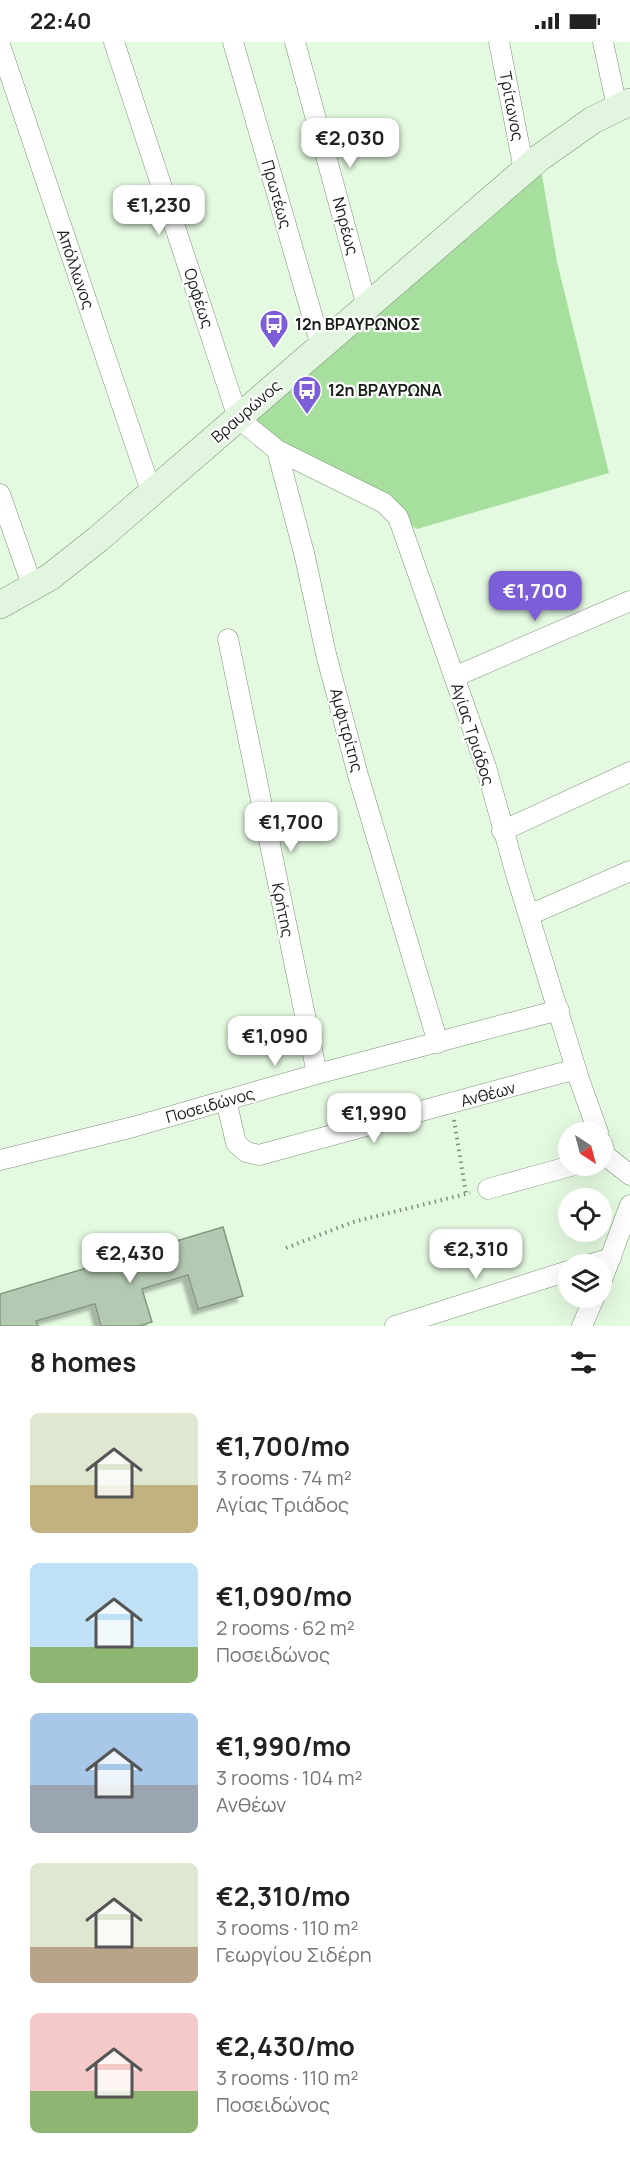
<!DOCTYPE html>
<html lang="en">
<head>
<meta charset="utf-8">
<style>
	:root { --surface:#fff; --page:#f2f2f2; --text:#222; --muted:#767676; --accent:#7c5ed8 }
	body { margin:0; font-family:Manrope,sans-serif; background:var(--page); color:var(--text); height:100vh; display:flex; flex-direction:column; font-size:22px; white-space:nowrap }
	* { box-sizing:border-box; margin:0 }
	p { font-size:20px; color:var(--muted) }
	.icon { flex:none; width:33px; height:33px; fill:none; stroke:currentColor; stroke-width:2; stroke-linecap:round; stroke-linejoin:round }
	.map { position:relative; height:1284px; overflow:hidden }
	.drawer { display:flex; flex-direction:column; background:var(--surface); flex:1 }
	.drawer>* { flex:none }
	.needle { width:39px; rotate:144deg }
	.tools { position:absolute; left:558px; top:1080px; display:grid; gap:12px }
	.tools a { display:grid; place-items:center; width:54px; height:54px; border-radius:50%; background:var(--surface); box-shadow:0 6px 24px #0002; font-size:30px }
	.price { position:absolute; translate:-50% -51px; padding:0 14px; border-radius:12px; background:#fff; color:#222; font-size:20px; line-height:39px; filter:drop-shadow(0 2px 3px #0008) }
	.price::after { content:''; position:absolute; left:50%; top:36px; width:18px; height:14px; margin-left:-9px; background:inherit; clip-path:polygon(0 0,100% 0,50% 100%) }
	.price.selected { background:var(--accent); color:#fff }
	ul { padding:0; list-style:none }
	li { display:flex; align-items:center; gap:18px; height:150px; padding:0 30px }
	li span { display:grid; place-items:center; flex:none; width:168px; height:120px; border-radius:9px; color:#555 }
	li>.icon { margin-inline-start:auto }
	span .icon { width:72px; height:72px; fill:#fffc; stroke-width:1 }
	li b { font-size:26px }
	h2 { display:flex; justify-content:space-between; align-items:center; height:72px; padding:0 30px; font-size:26px }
	.status { display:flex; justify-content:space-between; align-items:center; height:42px; padding:0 30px; background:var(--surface); direction:ltr }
	.status svg { height:16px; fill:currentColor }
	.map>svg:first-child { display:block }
</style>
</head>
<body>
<div class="status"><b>22:40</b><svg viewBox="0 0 49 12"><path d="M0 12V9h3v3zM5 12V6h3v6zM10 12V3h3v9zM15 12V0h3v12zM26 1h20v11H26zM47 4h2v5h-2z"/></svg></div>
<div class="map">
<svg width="630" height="1284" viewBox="0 0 630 1284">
	<defs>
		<filter id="shadow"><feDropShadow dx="-5.5" dy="5.5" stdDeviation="1.5" flood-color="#0004"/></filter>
	</defs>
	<rect width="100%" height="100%" fill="#e4fae0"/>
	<path fill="#a7df9e" d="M539 116 557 220 609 431 417 487 238 376Z"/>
	<path fill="#b4c9b1" stroke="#859982" stroke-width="1.5" filter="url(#shadow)" d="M223 1185 243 1254 198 1267 188 1233 142 1247 152 1280 139 1284H101L95 1262 36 1279 38 1284H0V1252Z"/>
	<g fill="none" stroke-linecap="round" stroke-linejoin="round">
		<g stroke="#7e917a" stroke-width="21">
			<path id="street" d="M114 0 238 376 277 408 384 461 398 475 486 725 515 829 579 1037 598 1090
				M233 0 321 304
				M295 0 367 265
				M499 0 524 128
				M603 0 617 65
				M0 3 152 452
				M277 408 305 515 326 612 358 733 438 1001
				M0 452 33 546
				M228 597 317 1032
				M454 635 630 559
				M502 789 630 730
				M529 873 630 829
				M226 1058 236 1101 246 1110 259 1113 576 1027
				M602 1101 606 1114 630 1133
				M0 1118 133 1085 317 1032 559 968
				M488 1147 571 1124
				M591 1222 611 1216
				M602 1238 630 1163
				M395 1284 568 1229
				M582 1284 594 1256"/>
		</g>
		<g stroke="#7e917a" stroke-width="28">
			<path id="secondary" d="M0 563 50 535 98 497 539 116 593 78 630 60"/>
		</g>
		<path stroke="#7f8e7c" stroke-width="4" stroke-dasharray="1.5 4.5" stroke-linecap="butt" d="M454 1078 466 1152
			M286 1206 353 1180 470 1151"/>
		<use href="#street" stroke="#fff" stroke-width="20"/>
		<use href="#secondary" stroke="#e2f6df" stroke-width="27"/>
	</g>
	<defs>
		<g id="bus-pin" transform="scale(1.5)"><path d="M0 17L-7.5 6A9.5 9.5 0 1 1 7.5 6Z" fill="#7c5ed8" stroke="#fff"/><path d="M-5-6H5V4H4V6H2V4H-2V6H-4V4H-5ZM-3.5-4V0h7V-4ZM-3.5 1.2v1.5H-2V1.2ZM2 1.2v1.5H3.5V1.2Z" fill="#fff"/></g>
	</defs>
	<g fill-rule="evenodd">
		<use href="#bus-pin" x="274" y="282"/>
		<use href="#bus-pin" x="307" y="348"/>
	</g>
	<g text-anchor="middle" stroke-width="4.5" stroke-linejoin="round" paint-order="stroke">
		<g font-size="16" fill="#161e15" stroke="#fff">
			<text transform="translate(512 64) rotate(79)" y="6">Τρίτωνος</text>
			<text transform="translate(277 152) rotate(74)" y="6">Πρωτέως</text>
			<text transform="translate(346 184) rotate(75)" y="6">Νηρέως</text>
			<text transform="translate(76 227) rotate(71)" y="6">Απόλλωνος</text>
			<text transform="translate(199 256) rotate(72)" y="6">Ορφέως</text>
			<text transform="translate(246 369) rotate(-41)" y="6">Βραυρώνος</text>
			<text transform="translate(347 688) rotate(75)" y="6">Αμφιτρίτης</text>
			<text transform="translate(473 692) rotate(72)" y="6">Αγίας Τριάδος</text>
			<text transform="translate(283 868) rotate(79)" y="6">Κρήτης</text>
			<text transform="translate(488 1052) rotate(-15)" y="6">Ανθέων</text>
			<text transform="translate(210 1063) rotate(-16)" y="6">Ποσειδώνος</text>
		</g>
		<g font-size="16" font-weight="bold" fill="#161e15" stroke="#fff" text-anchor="start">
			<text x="295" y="288">12η ΒΡΑΥΡΩΝΟΣ</text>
			<text x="328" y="354">12η ΒΡΑΥΡΩΝΑ</text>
		</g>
	</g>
</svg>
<div class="tools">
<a><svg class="needle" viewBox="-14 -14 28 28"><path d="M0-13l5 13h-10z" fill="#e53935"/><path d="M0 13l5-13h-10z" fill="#767676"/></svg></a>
<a><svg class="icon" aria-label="locate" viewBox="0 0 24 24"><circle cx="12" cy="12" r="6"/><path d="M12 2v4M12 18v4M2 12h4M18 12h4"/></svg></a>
<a><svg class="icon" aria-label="layers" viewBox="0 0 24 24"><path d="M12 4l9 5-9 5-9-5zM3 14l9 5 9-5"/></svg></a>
</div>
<b class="price" style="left:350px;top:127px">€2,030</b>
<b class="price" style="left:159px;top:194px">€1,230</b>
<b class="price selected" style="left:535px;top:580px">€1,700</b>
<b class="price" style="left:291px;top:811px">€1,700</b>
<b class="price" style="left:275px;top:1025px">€1,090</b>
<b class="price" style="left:374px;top:1102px">€1,990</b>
<b class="price" style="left:476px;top:1238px">€2,310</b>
<b class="price" style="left:130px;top:1242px">€2,430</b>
</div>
<section class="drawer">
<h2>8 homes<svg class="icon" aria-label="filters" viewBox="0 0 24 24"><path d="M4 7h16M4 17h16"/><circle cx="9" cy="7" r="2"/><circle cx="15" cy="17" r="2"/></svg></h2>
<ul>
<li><span style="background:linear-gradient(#dfe7d0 60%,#c2b280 0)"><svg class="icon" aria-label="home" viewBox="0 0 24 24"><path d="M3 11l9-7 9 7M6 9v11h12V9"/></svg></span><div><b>€1,700/mo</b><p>3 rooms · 74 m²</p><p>Αγίας Τριάδος</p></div></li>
<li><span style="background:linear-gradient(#bfe0f5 70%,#8fb573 0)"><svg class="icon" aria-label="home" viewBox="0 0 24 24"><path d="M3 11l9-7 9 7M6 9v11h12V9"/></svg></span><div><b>€1,090/mo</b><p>2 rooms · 62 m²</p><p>Ποσειδώνος</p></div></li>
<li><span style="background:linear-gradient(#a9c7e8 60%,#9aa5b1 0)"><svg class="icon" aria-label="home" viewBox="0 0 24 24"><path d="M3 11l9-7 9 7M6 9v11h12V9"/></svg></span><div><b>€1,990/mo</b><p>3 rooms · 104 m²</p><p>Ανθέων</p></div></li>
<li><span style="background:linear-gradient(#dfe7d0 70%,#b9a48a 0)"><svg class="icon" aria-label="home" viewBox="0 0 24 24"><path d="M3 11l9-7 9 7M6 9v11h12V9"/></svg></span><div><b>€2,310/mo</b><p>3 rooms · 110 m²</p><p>Γεωργίου Σιδέρη</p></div></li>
<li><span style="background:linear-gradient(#f6c9c9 65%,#8fb573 0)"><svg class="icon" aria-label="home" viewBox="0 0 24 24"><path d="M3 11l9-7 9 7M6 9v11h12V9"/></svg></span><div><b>€2,430/mo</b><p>3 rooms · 110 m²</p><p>Ποσειδώνος</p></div></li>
</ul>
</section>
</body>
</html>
